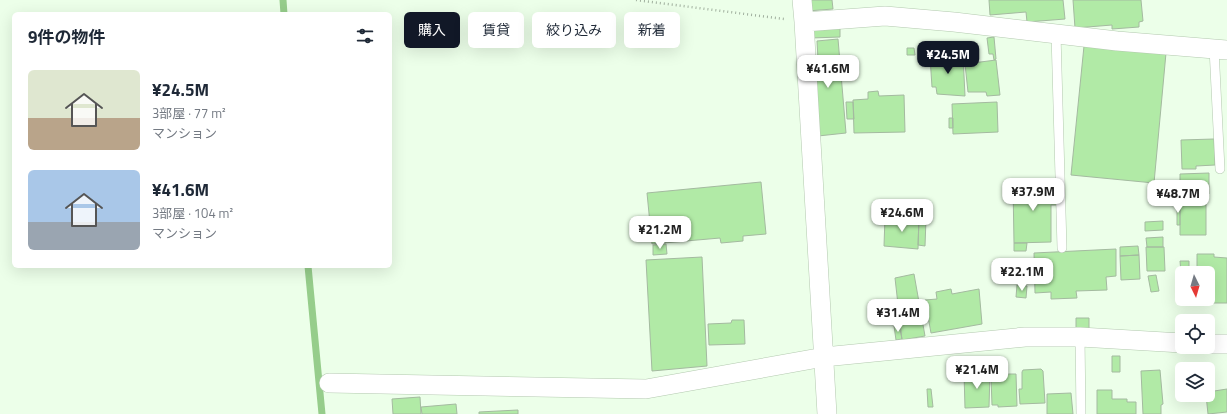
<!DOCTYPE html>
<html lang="ja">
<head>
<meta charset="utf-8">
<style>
	:root { --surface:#fff; --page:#f2f2f3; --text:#1f2937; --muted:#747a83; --accent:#111827 }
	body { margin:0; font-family:"Titillium Web","Noto Sans JP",sans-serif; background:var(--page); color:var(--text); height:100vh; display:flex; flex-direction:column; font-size:15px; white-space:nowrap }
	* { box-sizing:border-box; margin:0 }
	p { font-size:13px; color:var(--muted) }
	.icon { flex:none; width:22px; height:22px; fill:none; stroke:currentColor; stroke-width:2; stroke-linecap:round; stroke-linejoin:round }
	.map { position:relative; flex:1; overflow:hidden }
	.side { position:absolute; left:12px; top:12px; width:380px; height:256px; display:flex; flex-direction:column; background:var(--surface); border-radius:6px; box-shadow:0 4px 16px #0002 }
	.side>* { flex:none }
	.guide { position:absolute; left:404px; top:12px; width:380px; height:36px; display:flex; gap:8px }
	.needle { width:26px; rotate:175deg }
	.controls { position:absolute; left:1175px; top:266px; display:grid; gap:8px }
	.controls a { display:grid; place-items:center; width:40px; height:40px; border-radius:6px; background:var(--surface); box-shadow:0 4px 16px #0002; font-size:20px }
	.price { position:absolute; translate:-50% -34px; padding:0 9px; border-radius:8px; background:#fff; color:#222; font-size:13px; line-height:26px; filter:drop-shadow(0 1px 2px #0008) }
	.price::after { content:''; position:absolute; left:50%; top:24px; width:12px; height:9px; margin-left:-6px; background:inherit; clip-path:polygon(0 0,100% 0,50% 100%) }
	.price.on { background:var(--accent); color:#fff }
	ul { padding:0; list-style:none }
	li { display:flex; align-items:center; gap:12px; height:100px; padding:0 16px }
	li span { display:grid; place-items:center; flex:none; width:112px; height:80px; border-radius:6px; color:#555 }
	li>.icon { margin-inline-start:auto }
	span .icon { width:48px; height:48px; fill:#fffc; stroke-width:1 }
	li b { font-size:17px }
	h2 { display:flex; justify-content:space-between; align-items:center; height:48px; padding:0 16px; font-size:17px }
	.tag { padding:0 14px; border-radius:6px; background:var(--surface); box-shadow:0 4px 16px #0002; font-size:14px; line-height:36px }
	.tag.on { background:var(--accent); color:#fff }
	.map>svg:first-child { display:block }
</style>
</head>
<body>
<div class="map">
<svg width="1227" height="414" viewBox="0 0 1227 414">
	<rect width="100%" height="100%" fill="#ecffe9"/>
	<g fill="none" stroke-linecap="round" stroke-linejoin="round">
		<path stroke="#96cd8b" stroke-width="7" d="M283 0 284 14
			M308 266 322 414"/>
	</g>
	<path fill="#b1eaa6" stroke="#a4baa0" d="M807 0H832L833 9 807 11Z
		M989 0H1063L1065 19 1027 22 1026 12 990 15Z
		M1073 0H1141L1143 21 1139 22V27L1112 29V25L1075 28Z
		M840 26V37L811 38V27Z
		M994 37 996 59 994 60 993 54H989L987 38Z
		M838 39 846 133 818 136 810 59H818L817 41Z
		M1084 46 1166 53 1154 183 1071 175Z
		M907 48H914L915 55H907Z
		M963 55 965 96 937 94 936 87H932L930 57Z
		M996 60 1000 95 987 96 986 92H968L965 64Z
		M878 91 879 96 904 95 905 132 854 133 853 100 868 99V92Z
		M846 102H853L854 119H847Z
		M997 102 998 132 953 134 952 104Z
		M949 118H953V128H949Z
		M1214 139 1215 165 1196 166V169H1182L1181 140Z
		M1209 173V194H1206V235H1180V174Z
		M761 182 766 234 743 236V241L721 243 720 238 652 244 647 193Z
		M1057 184V205H1051V242L1014 243 1013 185Z
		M1177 203 1180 204V225H1177Z
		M885 217 919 218 918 249 884 246Z
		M919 218 926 219 925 246 918 245Z
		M1163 221V230L1145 231V222Z
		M1163 237V247H1147L1146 238Z
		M1014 243H1027L1026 251H1014Z
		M666 244 667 254 653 255V245Z
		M1138 246 1139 255 1120 256V247Z
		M1146 247H1164L1165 271H1147Z
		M1116 249V276L1106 277 1107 290 1076 291 1077 298 1051 299V292L1035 293 1034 253Z
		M1197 254H1214V257L1227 258V303H1201V299H1208V273H1197Z
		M1139 255 1140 279 1121 280 1120 256Z
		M702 257 707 366 652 371 646 260Z
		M1180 261H1189V273H1182V284Z
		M914 274 925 336 902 340 895 278Z
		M1156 275 1159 291 1151 292 1148 276Z
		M1017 285 1027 286 1026 298 1016 297Z
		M951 289 952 294 979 289 982 324 931 333 925 300 937 299 936 292Z
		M895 307H898L900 319H897Z
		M1076 318H1089V330L1076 329Z
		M732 320H744L745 344 709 345 708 324 731 323Z
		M899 325 902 339 896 340 894 326Z
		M1112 356H1120V372H1112Z
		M1041 369 1043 371 1045 403 1020 404 1019 389H1022V372L1023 370Z
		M1160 370 1163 404 1161 405V414H1143L1141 371Z
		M987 371 990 373 989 407 965 408 964 373Z
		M993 374H1016L1017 406 998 407V405H992L991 377Z
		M927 389H931L933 407H928Z
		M1227 389V412L1208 414 1206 395H1208V392Z
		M1097 390H1112V399H1127V402H1136V414H1097Z
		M1071 393 1073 414H1047V394Z
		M420 397 421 414H393L392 399Z
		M456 404 457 414H422L421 407Z
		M518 410V414H479V412Z"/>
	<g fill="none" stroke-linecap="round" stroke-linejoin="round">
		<g stroke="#b3c9af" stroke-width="10">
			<path id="service" d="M1056 34 1062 248
				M1214 48 1220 169
				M1080 337 1081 414"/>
		</g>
		<g stroke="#b3c9af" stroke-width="20">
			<path id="minor" d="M802 0 804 22 885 16 954 22 1117 41 1227 50
				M804 22 827 414
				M1208 344H1227
				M329 383 646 389 824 357 1025 337H1080L1182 343"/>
		</g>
		<path stroke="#a1b09f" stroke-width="2.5" stroke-dasharray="1 3" stroke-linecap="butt" d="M636 0 784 19"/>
		<use href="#service" stroke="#fff" stroke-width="9"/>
		<use href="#minor" stroke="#fff" stroke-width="19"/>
	</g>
</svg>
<div class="controls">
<a><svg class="needle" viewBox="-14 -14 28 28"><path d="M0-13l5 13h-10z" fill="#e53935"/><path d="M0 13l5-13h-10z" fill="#747a83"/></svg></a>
<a><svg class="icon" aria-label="locate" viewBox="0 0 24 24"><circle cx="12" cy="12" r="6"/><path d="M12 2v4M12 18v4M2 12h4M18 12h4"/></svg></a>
<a><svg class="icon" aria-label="layers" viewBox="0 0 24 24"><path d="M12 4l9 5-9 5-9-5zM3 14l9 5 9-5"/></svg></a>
</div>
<b class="price on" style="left:948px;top:75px">¥24.5M</b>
<b class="price" style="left:828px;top:89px">¥41.6M</b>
<b class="price" style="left:1033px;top:212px">¥37.9M</b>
<b class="price" style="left:1178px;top:214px">¥48.7M</b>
<b class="price" style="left:902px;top:233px">¥24.6M</b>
<b class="price" style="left:660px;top:250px">¥21.2M</b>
<b class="price" style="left:1022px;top:292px">¥22.1M</b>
<b class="price" style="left:898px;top:333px">¥31.4M</b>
<b class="price" style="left:977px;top:390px">¥21.4M</b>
<div class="guide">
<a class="tag on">購入</a>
<a class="tag">賃貸</a>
<a class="tag">絞り込み</a>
<a class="tag">新着</a>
</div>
<section class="side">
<h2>9件の物件<svg class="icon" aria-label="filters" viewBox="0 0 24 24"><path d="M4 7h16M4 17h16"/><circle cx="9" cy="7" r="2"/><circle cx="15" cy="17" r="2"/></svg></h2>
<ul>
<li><span style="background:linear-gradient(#dfe7d0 60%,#b9a48a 0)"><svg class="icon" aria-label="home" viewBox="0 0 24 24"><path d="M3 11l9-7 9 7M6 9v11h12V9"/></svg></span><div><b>¥24.5M</b><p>3部屋 · 77 m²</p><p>マンション</p></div></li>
<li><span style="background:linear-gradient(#a9c7e8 65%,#9aa5b1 0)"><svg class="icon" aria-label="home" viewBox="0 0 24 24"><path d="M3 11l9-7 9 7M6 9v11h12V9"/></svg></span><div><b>¥41.6M</b><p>3部屋 · 104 m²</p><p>マンション</p></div></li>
</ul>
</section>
</div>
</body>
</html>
